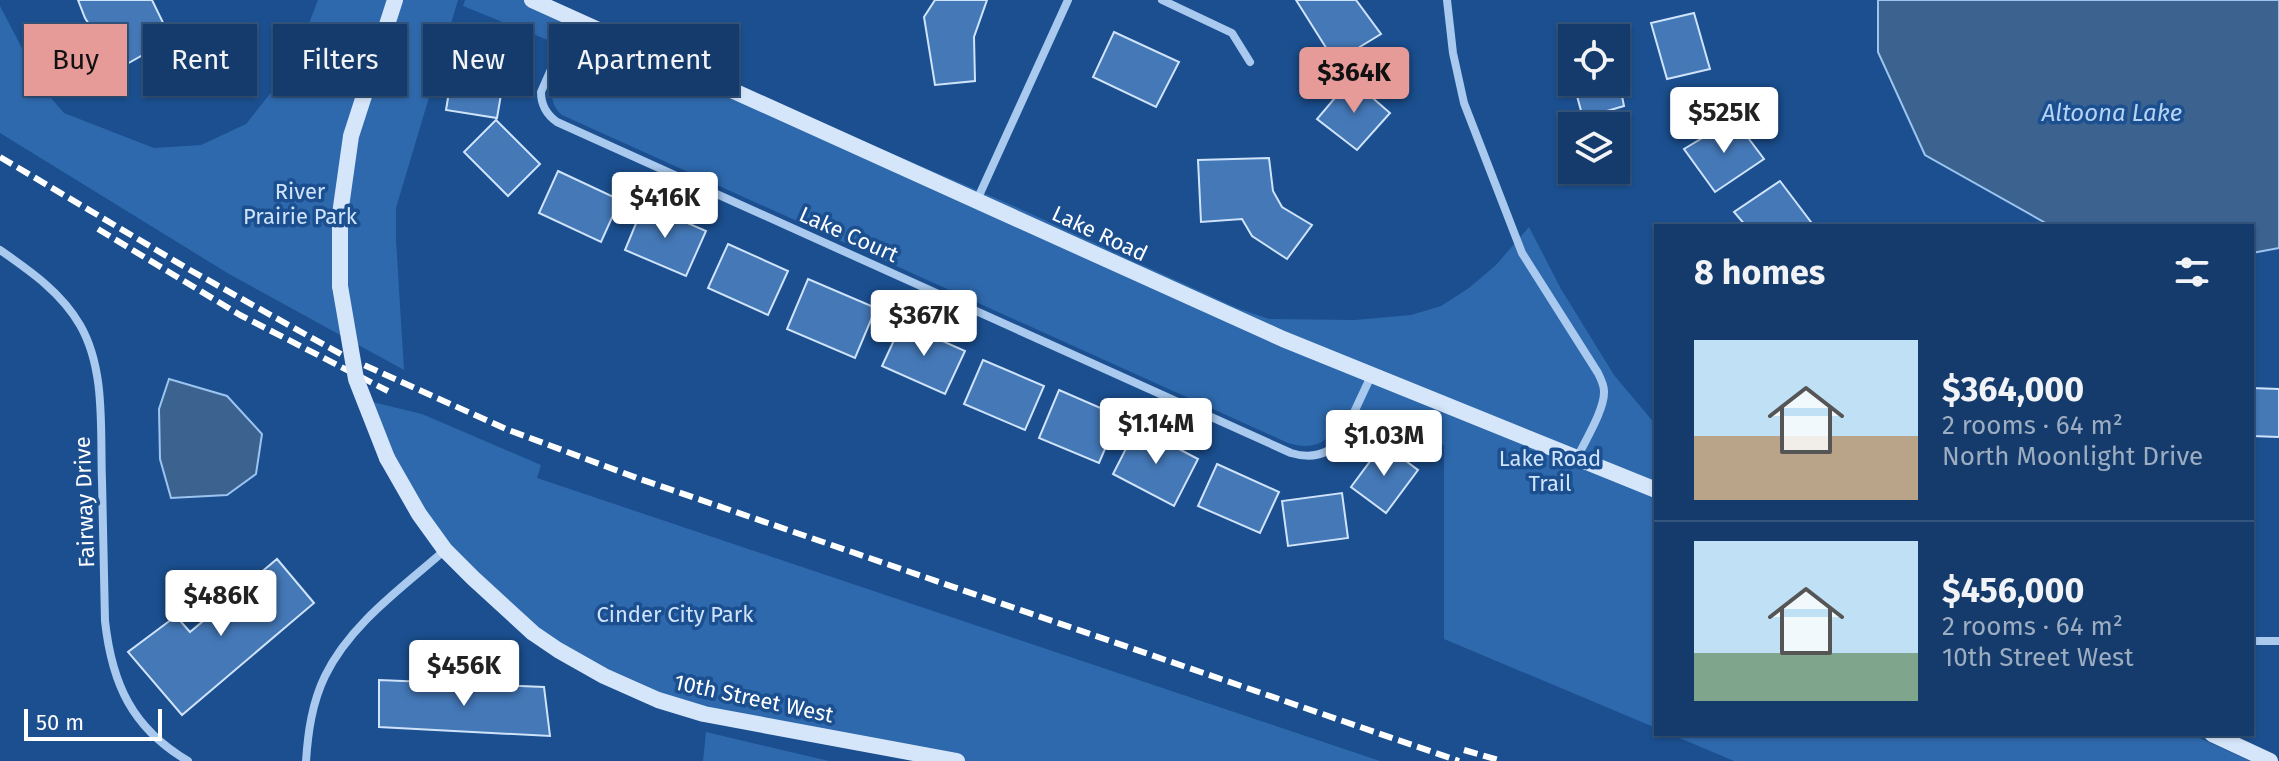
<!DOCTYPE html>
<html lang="en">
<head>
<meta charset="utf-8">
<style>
	:root { --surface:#143b6b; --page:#214673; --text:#f1f3f6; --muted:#9dadc1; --line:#33557e; --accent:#e69b98 }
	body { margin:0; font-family:"Fira Sans",sans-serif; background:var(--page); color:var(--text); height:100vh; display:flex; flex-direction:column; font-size:30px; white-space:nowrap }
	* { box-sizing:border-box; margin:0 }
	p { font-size:26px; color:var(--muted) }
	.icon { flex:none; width:44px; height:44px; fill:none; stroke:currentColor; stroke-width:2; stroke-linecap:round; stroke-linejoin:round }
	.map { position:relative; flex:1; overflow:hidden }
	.details { position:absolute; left:1654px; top:224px; width:600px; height:512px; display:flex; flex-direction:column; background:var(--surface); border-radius:0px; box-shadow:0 2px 6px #0004,0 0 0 2px var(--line) }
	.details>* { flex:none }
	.top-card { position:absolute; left:24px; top:24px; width:760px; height:72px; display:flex; gap:16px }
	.fabs { position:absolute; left:1558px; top:24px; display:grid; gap:16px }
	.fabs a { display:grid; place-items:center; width:72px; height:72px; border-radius:0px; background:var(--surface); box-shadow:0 2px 6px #0004,0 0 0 2px var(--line); font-size:40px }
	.scale { position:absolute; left:24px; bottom:20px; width:138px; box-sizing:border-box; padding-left:8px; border:4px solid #fff; border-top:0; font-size:22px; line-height:28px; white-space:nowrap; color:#fff; -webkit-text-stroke:6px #1b4f8f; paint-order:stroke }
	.price { position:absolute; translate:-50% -68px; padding:0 18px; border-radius:8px; background:#fff; color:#222; font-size:26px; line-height:52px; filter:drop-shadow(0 2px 4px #0008) }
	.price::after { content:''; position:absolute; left:50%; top:48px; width:24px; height:18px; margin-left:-12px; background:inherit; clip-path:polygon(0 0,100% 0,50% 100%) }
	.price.selected { background:var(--accent); color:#111 }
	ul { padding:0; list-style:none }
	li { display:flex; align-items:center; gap:24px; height:200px; padding:0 40px }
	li+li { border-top:2px solid var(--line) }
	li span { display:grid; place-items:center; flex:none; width:224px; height:160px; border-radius:0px; color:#555 }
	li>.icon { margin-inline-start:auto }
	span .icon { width:96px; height:96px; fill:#fffc; stroke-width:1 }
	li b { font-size:34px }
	h2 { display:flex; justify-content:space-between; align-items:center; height:96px; padding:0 40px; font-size:34px }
	.chip { padding:0 28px; border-radius:0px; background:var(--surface); box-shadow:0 2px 6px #0004,0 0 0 2px var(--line); font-size:28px; line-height:72px }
	.chip.selected { background:var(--accent); color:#111 }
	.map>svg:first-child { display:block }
</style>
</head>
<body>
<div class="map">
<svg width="2279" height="761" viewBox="0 0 2279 761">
	<rect width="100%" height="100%" fill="#1b4f8f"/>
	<path fill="#2e69ad" d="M318 0H458L396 208V240L404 370 229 274 0 133V6L44 90 64 113 154 148 201 145 246 124 293 65Z
		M465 0H534L1007 203 1237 308 1269 319 1355 320 1411 315 1441 306 1469 288 1496 265 1529 227 1561 289 1614 375 1656 425V728L1444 639V445L1366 414 1345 410C1333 437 1320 453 1288 443L562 115C540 96 560 70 570 49L463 6Z
		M364 400 422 414 541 465 537 478 1380 761H958L642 693 550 645 445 550Z
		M706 732 829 761H703Z
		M1670 734H2191L2250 761H1734Z"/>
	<path fill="#3c6290" stroke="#9cc4f0" stroke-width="2" d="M1878 0H2279V248L2252 253V226H2051L1925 155 1878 52Z
		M169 379 227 396 262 434 256 474 227 495 171 498 160 459 159 409Z"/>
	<path fill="#4478b7" stroke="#cfe3fa" stroke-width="2" d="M78 0H152L171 39 118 69 85 18Z
		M935 0H987L974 37 975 81 935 85 924 17Z
		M1296 0H1356L1381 34 1335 62Z
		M1694 13 1710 69 1667 79 1651 23Z
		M1114 32 1179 62 1156 107 1093 77Z
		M457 44 508 53 497 118 446 110Z
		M1351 79 1390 113 1357 150 1317 119Z
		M1620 86 1624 106 1583 118 1577 96Z
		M1734 119 1764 159 1715 192 1684 149Z
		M496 120 540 164 508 196 464 152Z
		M1269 158 1273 191 1282 207 1312 225 1287 259 1252 236 1242 219 1201 222 1198 160Z
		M558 171 620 200 601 242 539 213Z
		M1780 181 1814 226H1746L1734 212Z
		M644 204 706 231 686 276 625 250Z
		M728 244 788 271 768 315 708 288Z
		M808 279 876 308 855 358 787 329Z
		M902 323 965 351 945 394 882 366Z
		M983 360 1044 386 1025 430 964 404Z
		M2252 388 2279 389V437L2252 436Z
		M1059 390 1119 416 1099 463 1039 438Z
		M1137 427 1198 459 1174 506 1113 474Z
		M1383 444 1418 470 1386 513 1351 487Z
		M1217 464 1279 492 1260 533 1198 506Z
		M1342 493 1348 538 1288 546 1282 501Z
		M277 559 314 603 182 715 128 652 176 616 190 632Z
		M379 680 544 687 550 736 379 727Z"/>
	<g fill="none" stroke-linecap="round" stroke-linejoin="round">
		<path stroke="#a9c9ee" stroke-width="8" d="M1162 0 1232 33 1250 62
			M1447 0 1453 53 1464 103 1522 253 1598 373C1601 379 1604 385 1604 391 1605 409 1585 441 1577 458
			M573 19 541 92C541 105 547 115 557 122L1291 453C1311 459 1329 455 1342 438L1371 376
			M977 200 1068 0
			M0 250C30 271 61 292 80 325 106 370 100 430 102 481 103 528 104 574 105 621 112 684 132 728 188 761
			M2252 641H2279
			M306 761C308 732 312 703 325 676 350 624 403 587 445 550"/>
		<path stroke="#d6e6fa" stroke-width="16" d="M532 0 1283 339 1656 490
			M340 286V214L351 136 395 0
			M387 458 419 514 445 550 473 578 533 633 558 650 604 676 658 700 704 714 957 761
			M2212 734 2270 761"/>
		<path stroke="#fff" stroke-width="6" stroke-dasharray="14 6" stroke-linecap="butt" d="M0 157 190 270 346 357 506 429 637 478 1459 761
			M98 229 240 315 388 391
			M1464 750 1502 761"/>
		<path stroke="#d6e6fa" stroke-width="16" d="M340 286 356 379 387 458"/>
	</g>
	<g text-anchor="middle" stroke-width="7" stroke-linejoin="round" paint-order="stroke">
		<g font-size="22" fill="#cfe3fa" stroke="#1b4f8f">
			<text x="300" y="199">River<tspan x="300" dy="25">Prairie Park</tspan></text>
			<text x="1550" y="466">Lake Road<tspan x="1550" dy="25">Trail</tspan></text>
			<text x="675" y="622">Cinder City Park</text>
		</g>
		<g font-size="22" fill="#fff" stroke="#1b4f8f">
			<text transform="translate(1100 233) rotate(25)" y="8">Lake Road</text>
			<text transform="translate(849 234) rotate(24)" y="8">Lake Court</text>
			<text transform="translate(84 502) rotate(-92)" y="8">Fairway Drive</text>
			<text transform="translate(754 698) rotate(12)" y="8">10th Street West</text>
		</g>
		<g font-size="24" font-style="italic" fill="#b5d3f5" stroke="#1b4f8f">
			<text x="2112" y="121">Altoona Lake</text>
		</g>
	</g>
</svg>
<div class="fabs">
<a><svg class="icon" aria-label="locate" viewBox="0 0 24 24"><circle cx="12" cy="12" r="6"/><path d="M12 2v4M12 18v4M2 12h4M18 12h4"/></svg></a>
<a><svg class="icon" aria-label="layers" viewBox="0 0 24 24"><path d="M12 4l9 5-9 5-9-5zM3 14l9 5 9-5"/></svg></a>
</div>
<div class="scale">50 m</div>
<b class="price selected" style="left:1354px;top:115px">$364K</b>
<b class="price" style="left:1724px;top:155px">$525K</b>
<b class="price" style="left:665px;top:240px">$416K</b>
<b class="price" style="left:924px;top:358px">$367K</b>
<b class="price" style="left:1156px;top:466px">$1.14M</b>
<b class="price" style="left:1384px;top:478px">$1.03M</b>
<b class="price" style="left:221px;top:638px">$486K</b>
<b class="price" style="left:464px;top:708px">$456K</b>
<div class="top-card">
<a class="chip selected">Buy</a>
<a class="chip">Rent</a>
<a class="chip">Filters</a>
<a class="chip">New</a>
<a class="chip">Apartment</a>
</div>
<section class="details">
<h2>8 homes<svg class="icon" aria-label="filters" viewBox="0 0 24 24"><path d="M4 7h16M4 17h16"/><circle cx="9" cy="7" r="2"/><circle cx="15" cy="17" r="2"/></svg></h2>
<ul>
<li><span style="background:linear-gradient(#bfe0f5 60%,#b9a48a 0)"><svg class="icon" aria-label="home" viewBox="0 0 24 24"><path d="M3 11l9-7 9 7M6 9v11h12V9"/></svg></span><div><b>$364,000</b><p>2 rooms · 64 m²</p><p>North Moonlight Drive</p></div></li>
<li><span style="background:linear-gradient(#bfe0f5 70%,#7fa58c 0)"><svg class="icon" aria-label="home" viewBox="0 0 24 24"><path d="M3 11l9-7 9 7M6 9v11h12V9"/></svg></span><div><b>$456,000</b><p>2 rooms · 64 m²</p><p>10th Street West</p></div></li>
</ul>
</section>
</div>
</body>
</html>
